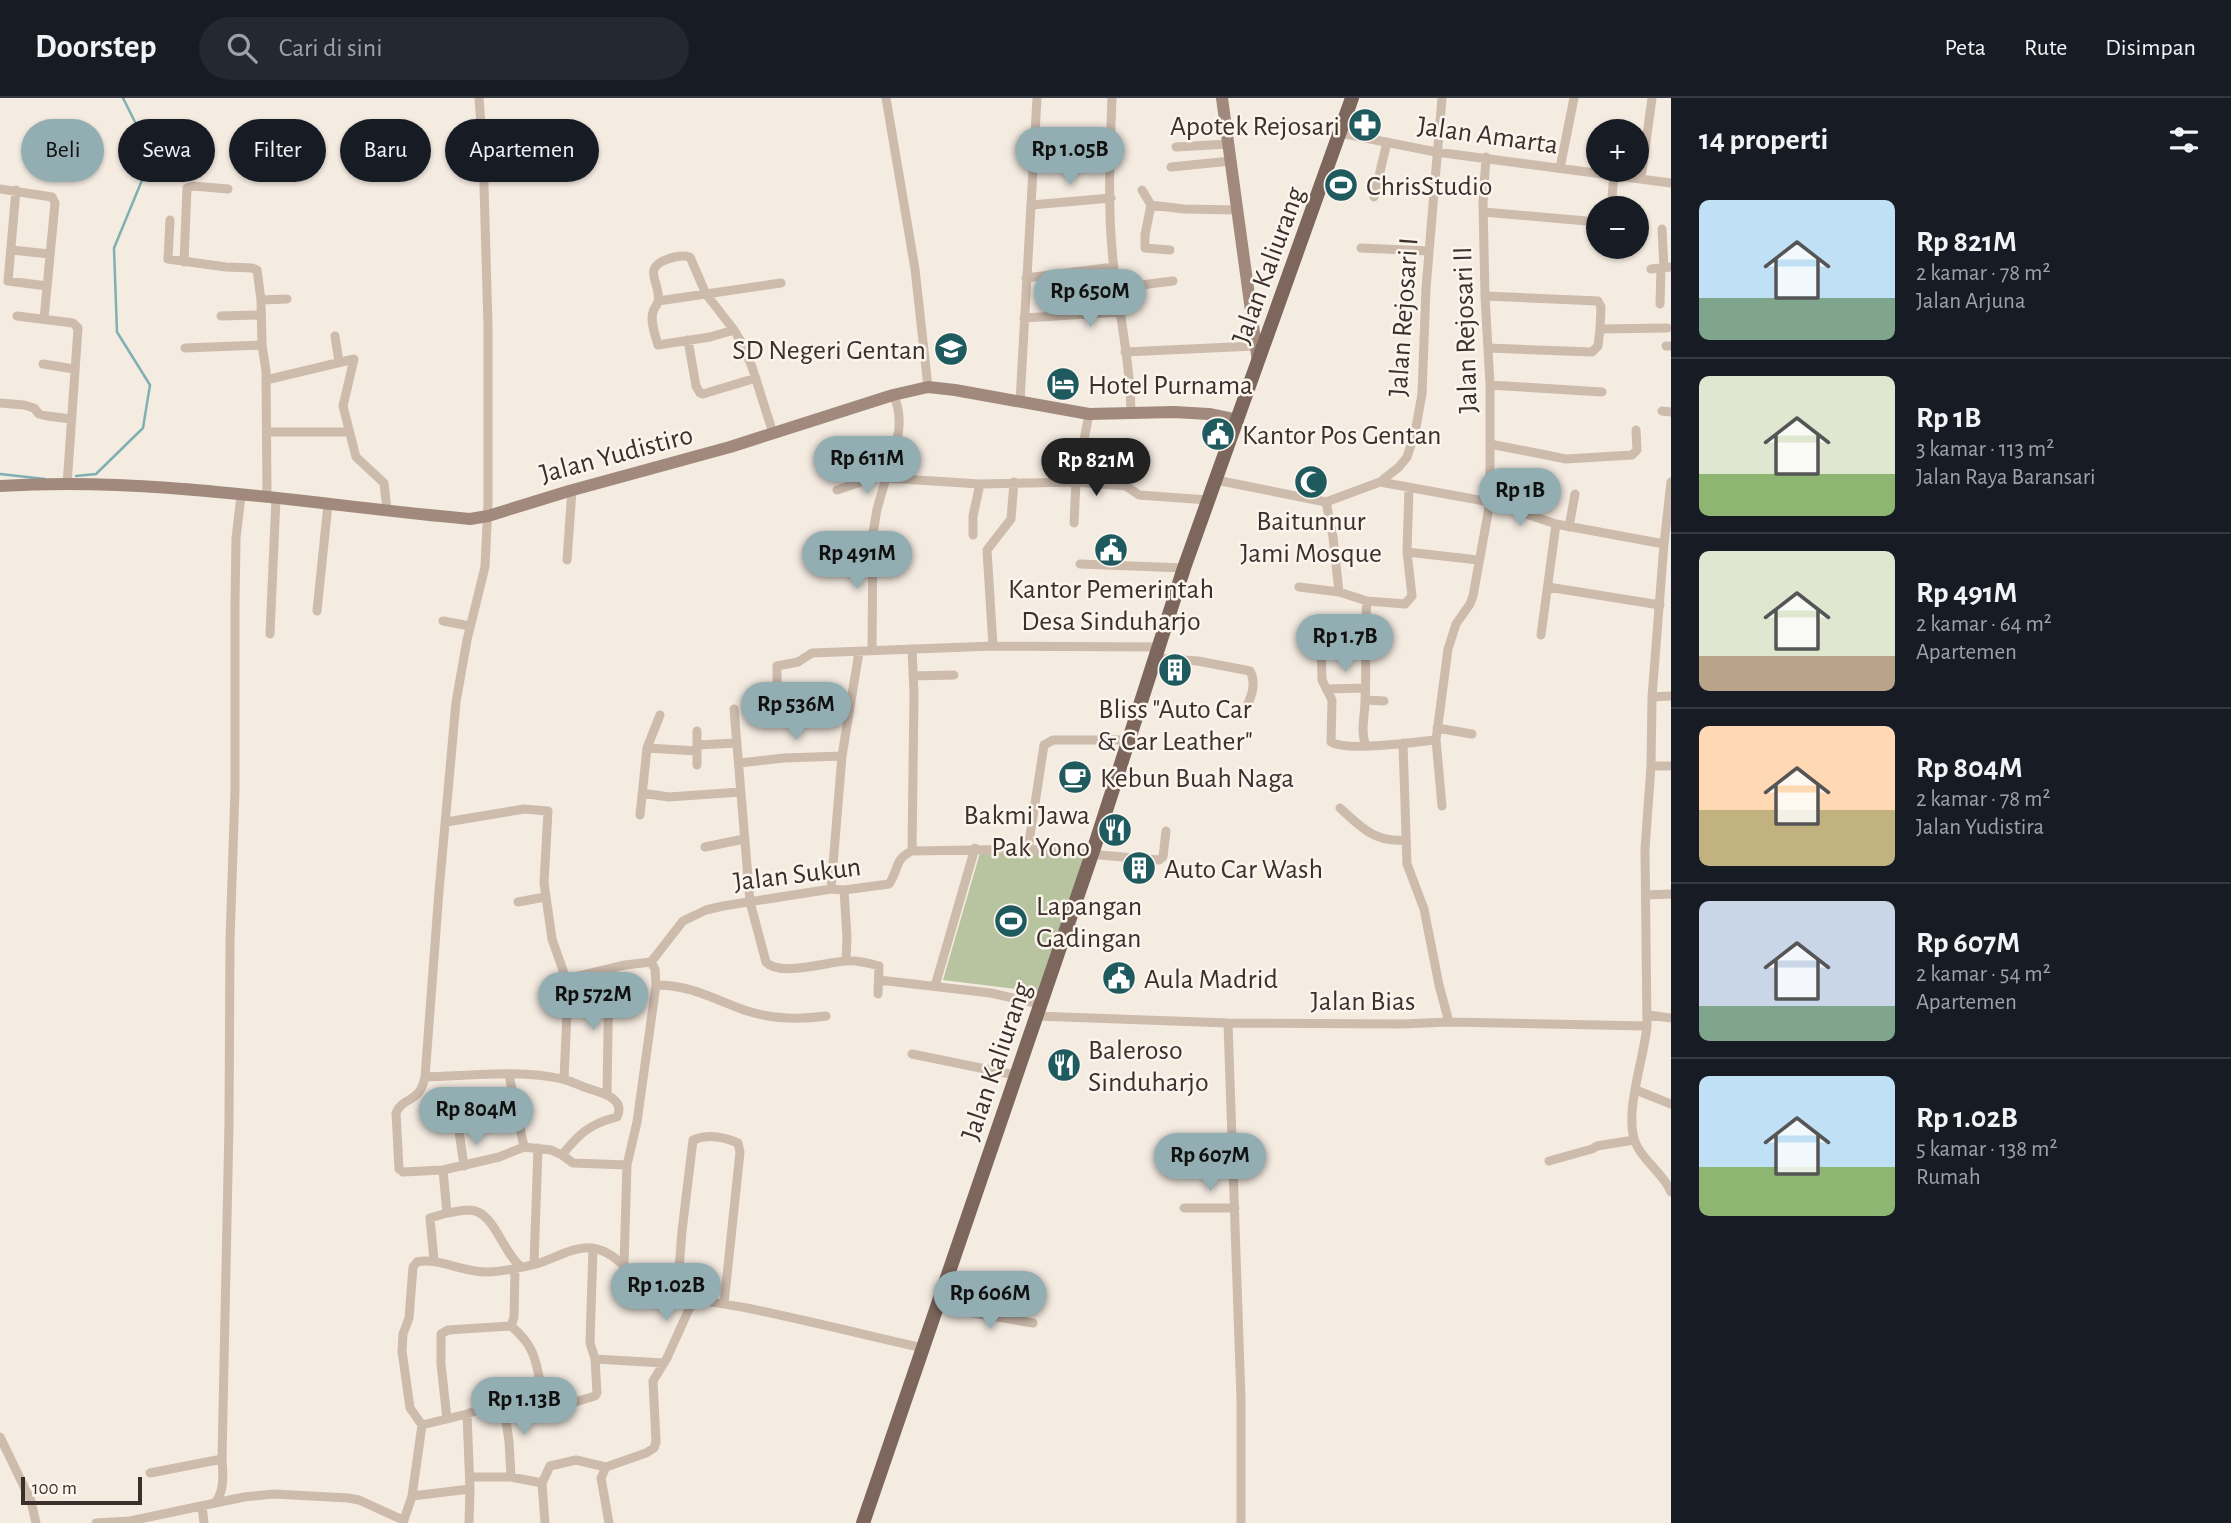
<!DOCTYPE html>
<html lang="id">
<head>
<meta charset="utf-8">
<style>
	:root { --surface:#171b24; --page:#242831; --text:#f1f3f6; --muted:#9ea1a6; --line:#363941; --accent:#92aeb2 }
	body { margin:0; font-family:"Alegreya Sans",sans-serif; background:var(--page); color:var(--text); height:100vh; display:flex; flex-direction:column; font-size:26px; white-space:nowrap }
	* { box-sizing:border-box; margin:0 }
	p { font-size:23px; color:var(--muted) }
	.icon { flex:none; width:38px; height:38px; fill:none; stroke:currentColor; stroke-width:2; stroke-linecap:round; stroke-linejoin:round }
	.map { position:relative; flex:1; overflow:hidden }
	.drawer { display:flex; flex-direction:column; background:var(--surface); width:560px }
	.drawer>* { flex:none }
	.hud { position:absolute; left:21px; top:21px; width:665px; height:63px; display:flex; gap:14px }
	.controls { position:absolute; left:1586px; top:21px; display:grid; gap:14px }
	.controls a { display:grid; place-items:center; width:63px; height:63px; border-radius:50%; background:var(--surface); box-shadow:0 2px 5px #0004; font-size:35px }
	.scale { position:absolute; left:21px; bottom:18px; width:121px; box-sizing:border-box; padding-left:7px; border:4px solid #3b302b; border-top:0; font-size:19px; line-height:24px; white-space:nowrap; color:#3b302b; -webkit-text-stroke:5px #fbf5ee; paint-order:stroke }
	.price { position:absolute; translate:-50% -60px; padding:0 16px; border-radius:24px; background:var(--accent); color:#111; font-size:23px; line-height:46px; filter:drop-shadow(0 2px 4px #0008) }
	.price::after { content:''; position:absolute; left:50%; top:42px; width:21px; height:16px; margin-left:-10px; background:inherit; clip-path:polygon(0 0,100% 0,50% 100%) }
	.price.active { background:#222; color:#fff }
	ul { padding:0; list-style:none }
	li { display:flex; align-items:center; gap:21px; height:175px; padding:0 28px }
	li+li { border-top:2px solid var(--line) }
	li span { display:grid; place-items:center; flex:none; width:196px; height:140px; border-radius:10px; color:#555 }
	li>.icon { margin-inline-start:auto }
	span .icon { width:84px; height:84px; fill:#fffc; stroke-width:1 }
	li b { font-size:30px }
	h2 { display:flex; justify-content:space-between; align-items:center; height:84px; padding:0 28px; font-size:30px }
	.pill { padding:0 24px; border-radius:32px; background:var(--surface); box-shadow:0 2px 5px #0004; font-size:24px; line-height:63px }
	.pill.active { background:var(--accent); color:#111 }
	header { display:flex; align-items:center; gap:42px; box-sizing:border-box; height:98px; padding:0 35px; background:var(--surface); border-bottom:2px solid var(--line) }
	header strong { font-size:33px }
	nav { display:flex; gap:38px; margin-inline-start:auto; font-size:24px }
	.search { width:490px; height:63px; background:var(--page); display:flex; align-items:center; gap:18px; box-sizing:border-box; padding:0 24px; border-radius:38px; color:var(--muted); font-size:26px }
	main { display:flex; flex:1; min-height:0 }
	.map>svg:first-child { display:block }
</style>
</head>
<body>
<header>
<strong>Doorstep</strong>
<div class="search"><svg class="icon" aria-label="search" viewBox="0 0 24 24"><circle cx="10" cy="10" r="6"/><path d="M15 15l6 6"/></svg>Cari di sini</div>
<nav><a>Peta</a><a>Rute</a><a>Disimpan</a></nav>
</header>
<main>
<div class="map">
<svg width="1671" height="1425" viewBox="0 0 1671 1425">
	<rect width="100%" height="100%" fill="#f4ebe1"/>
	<path fill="#b8c4a0" d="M980 755 1085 757 1040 894 943 882Z"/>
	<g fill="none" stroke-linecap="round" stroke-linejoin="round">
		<path stroke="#7fb0b2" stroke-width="2.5" d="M0 376 45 381
			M76 378 96 376 143 330 150 287 117 234 114 150 152 58 123 0"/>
		<path stroke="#cdbbac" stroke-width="9" d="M886 0 915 171 928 289
			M1112 0C1110 56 1107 115 1114 171 1120 218 1130 266 1131 314
			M1340 35 1436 54 1671 85
			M1036 40 1110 53
			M1176 49 1228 46
			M1171 69 1231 63
			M1560 70 1574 0
			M1641 81 1652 0
			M0 91 52 99 55 105 44 221
			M16 92 8 183 47 188
			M1142 92 1151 107 1184 111 1238 112
			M1374 99 1387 44
			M1031 107 1111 100
			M1151 107 1145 137V150L1170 152
			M1611 110 1614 77
			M1484 114 1598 124
			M170 122 168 161 226 169 252 170 257 172 261 202 262 247 266 273 267 399
			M1662 131 1664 170
			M1361 150 1429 153
			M11 152 50 156
			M184 164 187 90 193 88 228 91
			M1651 171 1671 169
			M1026 180 1114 169
			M1117 190 1173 183
			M1485 198 1598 203 1601 209 1600 231 1667 230
			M261 202 287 201
			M658 203 781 185
			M1660 206 1661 170
			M17 218 73 225 78 230 67 387
			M221 218 260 217
			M1024 220 1121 214
			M734 232 710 239 658 247C655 237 650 223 653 214 654 210 657 207 658 204 662 186 640 170 668 161 676 158 683 157 690 159L706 196 734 232 743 247 752 269 773 335
			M335 238 339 264
			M688 242 696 288 700 295 703 296 756 280
			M1666 248H1671
			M185 250 262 247
			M1488 250 1592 254 1598 248 1600 231
			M1125 254 1254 248
			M43 266 74 271
			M266 282 354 261 343 308 356 359 384 385 387 412
			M1490 287 1602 294
			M893 297C907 324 894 353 886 380L980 386 1076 384 1074 425
			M1020 304 1037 0
			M0 305 24 307 34 310 39 316 47 318 71 321
			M1662 313 1671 314
			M1089 316 1076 384 1126 388 1139 397 1208 402
			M267 334H349
			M1490 346 1566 361 1632 357 1637 352 1636 332
			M1216 382 1326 404 1380 384 1399 369 1407 359 1415 335 1422 296 1426 190 1442 0
			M1380 384 1490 404 1556 426 1664 446
			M1671 384 1664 446 1652 599 1651 668 1645 751 1647 928C1644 961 1623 1017 1636 1046 1644 1064 1664 1076 1671 1094
			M837 392 888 375
			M1326 404 1333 439 1339 494 1367 503
			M1569 429 1575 396
			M973 437V418L980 386
			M1407 454 1478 462
			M567 462 572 392
			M1080 466 1184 470
			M1299 489 1339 494
			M1548 489 1660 507
			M317 513 328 406
			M443 523 470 528
			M270 536 276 400
			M1541 537 1556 426
			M1364 538H1325L1321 542 1322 582 1332 602 1331 644C1347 654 1414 644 1436 642
			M993 548 987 452 1011 421 1014 384
			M872 552 873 435 877 411 886 380
			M1156 560 1198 563 1250 573C1257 586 1251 600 1245 612
			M913 578 954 577
			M1326 591 1365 590
			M777 597V568L798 564 812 555 993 548 1159 549
			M1652 599 1671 598
			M1365 602 1384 603
			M734 611 750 804 766 864C779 879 827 864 846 863 857 862 868 865 879 868L878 896
			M1437 630 1472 636
			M1403 645 1407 766 1424 811 1439 887 1449 924
			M697 647 737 645
			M1366 647C1360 635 1365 617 1365 603 1367 570 1364 536 1367 503L1405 506 1412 498 1407 454 1409 389
			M647 650 697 653
			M739 665 784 660 842 658
			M697 667V633
			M1651 668H1671
			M642 695 669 699 740 694
			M1442 708 1436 642 1448 551 1456 526 1470 506 1473 498 1490 404V287L1485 198 1483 105 1486 59
			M1340 710C1362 730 1375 745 1406 742
			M640 717 647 650 660 617
			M446 724 524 711 548 713 544 785 552 841 566 881 568 893 564 981
			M705 749 744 741
			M1028 751 1044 647 1053 642H1130
			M912 753 914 595 912 551
			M831 791 842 658 859 554
			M844 792 847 839 846 863
			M1646 797 1671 796
			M518 804 545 799
			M566 881 625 867 651 864 683 823 706 812 723 808 831 791 844 792 889 786C899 772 894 761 912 753L1028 751 1159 762 1163 759 1166 733
			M879 882 991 895 1040 906
			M656 887C691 887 713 901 744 912 771 921 798 922 826 918
			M935 888 975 750
			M1648 917 1671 920
			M1036 918 1228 925 1403 926 1449 924 1647 928
			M1228 925 1241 1301V1425
			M912 956 1015 977
			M509 977 524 1049
			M425 979C468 978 521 971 562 981 572 983 582 989 593 992 606 996 625 1002 617 1019 589 1026 579 1036 562 1057L551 1052 524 1049 499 1059 443 1072 447 1115 430 1120 434 1162
			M1636 992 1671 1006
			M607 996 609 872
			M459 1033 464 1068
			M562 1057 573 1065 627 1067
			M1549 1063 1592 1051 1597 1048 1634 1042
			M443 1072 403 1074 399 1071 396 1015C404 997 419 1007 425 979L439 793 456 604 467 542 485 469 488 405V228L483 53 479 0
			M1184 1110H1235
			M447 1115C454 1114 462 1112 470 1112 494 1113 502 1153 520 1168
			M534 1166 538 1050
			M624 1167 627 1067 637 1024 656 887 655 871 651 864
			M515 1172 514 1219 511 1228C535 1248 536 1263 542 1293
			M677 1197 682 1133 693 1042C707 1036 724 1039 738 1045L740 1054 724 1206
			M937 1209 1033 1225
			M595 1261 663 1265
			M503 1302 509 1343 511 1379
			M467 1316 470 1391 469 1425
			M447 1321 441 1266V1236L448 1232 511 1228
			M422 1327 467 1316 509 1300 542 1293 550 1294 563 1303 572 1305 595 1298 597 1295 595 1261 590 1245 593 1150
			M0 1339 31 1403 36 1425
			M606 1369 601 1380 609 1425
			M150 1375 222 1361
			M470 1379H511L542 1385
			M412 1398 422 1327 410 1310 402 1253 403 1236 409 1220 413 1169 417 1164C438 1159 464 1175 489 1174 506 1173 520 1170 536 1166 554 1161 573 1148 592 1150 622 1154 634 1188 663 1195 691 1202 722 1205 752 1211 809 1223 866 1237 923 1250
			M215 1405C225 1392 223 1376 222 1361L229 1026 230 843 235 691V507L236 440 241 398
			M202 1408 204 1425
			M96 1425 130 1423 244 1399 274 1396 348 1400 359 1402 403 1422
			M403 1425 412 1398 470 1391
			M545 1425 542 1385 550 1368 576 1362 606 1369 646 1355 654 1350 656 1344 653 1283 667 1260 694 1200"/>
		<path stroke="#a18a7d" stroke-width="12" d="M1222 0 1258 264
			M0 388C157 378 314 407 470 421L488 418 569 393 730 349 893 297 928 289 955 292 1089 316 1174 314 1209 316 1238 322"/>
		<path stroke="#7d675c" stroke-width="14" d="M863 1425 1094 750 1184 470 1352 0"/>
	</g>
	<defs>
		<g id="pharmacy-disc" transform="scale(1.75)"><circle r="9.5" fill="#1f5a5e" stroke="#fbf5ee"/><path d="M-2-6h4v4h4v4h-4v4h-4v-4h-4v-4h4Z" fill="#fff"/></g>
		<g id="stadium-disc" transform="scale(1.75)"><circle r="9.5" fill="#1f5a5e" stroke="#fbf5ee"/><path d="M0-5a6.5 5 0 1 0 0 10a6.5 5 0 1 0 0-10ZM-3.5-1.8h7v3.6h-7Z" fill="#fff"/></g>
		<g id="school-disc" transform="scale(1.75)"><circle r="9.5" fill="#1f5a5e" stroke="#fbf5ee"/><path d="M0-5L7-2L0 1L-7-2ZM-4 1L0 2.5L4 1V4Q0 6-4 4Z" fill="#fff"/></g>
		<g id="hotel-disc" transform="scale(1.75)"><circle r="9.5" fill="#1f5a5e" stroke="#fbf5ee"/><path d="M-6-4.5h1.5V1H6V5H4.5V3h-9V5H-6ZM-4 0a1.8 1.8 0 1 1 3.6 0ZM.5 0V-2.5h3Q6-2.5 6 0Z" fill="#fff"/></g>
		<g id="civic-disc" transform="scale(1.75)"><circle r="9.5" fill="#1f5a5e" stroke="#fbf5ee"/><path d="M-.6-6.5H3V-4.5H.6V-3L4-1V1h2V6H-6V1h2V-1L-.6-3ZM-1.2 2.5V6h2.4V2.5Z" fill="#fff"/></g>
		<g id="mosque-disc" transform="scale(1.75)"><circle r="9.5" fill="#1f5a5e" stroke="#fbf5ee"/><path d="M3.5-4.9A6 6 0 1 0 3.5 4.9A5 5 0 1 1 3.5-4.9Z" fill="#fff"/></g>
		<g id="building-disc" transform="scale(1.75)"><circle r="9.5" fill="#1f5a5e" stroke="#fbf5ee"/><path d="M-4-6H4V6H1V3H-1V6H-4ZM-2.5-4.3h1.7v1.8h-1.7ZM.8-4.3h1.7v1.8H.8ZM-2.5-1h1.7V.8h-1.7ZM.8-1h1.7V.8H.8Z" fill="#fff"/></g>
		<g id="cafe-disc" transform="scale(1.75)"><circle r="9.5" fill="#1f5a5e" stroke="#fbf5ee"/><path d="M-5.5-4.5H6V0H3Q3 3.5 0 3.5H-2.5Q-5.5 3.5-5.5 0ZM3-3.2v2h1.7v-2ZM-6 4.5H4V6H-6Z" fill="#fff"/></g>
		<g id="restaurant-disc" transform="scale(1.75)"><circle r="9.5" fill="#1f5a5e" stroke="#fbf5ee"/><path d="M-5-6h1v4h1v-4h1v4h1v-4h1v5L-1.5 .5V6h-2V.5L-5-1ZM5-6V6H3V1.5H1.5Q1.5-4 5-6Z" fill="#fff"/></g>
	</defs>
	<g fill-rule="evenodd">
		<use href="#pharmacy-disc" x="1365" y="27"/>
		<use href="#stadium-disc" x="1341" y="87"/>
		<use href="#school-disc" x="951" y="251"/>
		<use href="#hotel-disc" x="1063" y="286"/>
		<use href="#civic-disc" x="1218" y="336"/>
		<use href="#mosque-disc" x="1311" y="384"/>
		<use href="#civic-disc" x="1111" y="452"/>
		<use href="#building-disc" x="1175" y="572"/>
		<use href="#cafe-disc" x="1075" y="679"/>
		<use href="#restaurant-disc" x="1115" y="732"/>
		<use href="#building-disc" x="1139" y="770"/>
		<use href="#stadium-disc" x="1011" y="823"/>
		<use href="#civic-disc" x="1119" y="880"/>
		<use href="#restaurant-disc" x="1064" y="967"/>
	</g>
	<g text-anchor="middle" stroke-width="5" stroke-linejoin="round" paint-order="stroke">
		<g font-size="28" fill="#3b302b" stroke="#fbf5ee" text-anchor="start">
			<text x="1340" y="37" text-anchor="end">Apotek Rejosari</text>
			<text x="1366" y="97">ChrisStudio</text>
			<text x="926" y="261" text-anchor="end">SD Negeri Gentan</text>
			<text x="1088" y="296">Hotel Purnama</text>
			<text x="1242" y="346">Kantor Pos Gentan</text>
			<text x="1311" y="432" text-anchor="middle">Baitunnur<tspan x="1311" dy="32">Jami Mosque</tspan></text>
			<text x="1111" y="500" text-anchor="middle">Kantor Pemerintah<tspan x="1111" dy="32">Desa Sinduharjo</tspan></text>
			<text x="1175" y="620" text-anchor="middle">Bliss "Auto Car<tspan x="1175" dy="32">&amp; Car Leather"</tspan></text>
			<text x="1100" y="689">Kebun Buah Naga</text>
			<text x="1090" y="726" text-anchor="end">Bakmi Jawa<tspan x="1090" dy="32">Pak Yono</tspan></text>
			<text x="1164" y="780">Auto Car Wash</text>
			<text x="1036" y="817">Lapangan<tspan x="1036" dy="32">Gadingan</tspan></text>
			<text x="1144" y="890">Aula Madrid</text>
			<text x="1088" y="961">Baleroso<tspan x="1088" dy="32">Sinduharjo</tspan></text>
		</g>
		<g font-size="28" fill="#3b302b" stroke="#fbf5ee">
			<text transform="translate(1488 36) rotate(8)" y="10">Jalan Amarta</text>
			<text transform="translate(1267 167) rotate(-70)" y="10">Jalan Kaliurang</text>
			<text transform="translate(1402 219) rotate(-86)" y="10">Jalan Rejosari I</text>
			<text transform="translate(1464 232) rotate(-92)" y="10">Jalan Rejosari II</text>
			<text transform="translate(616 355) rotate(-15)" y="10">Jalan Yudistiro</text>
			<text transform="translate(797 775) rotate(-7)" y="10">Jalan Sukun</text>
			<text x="1363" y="912">Jalan Bias</text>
			<text transform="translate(995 963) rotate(-71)" y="10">Jalan Kaliurang</text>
		</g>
	</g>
</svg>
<div class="controls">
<a>+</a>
<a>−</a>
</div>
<div class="scale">100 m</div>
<b class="price" style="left:1070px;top:89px">Rp 1.05B</b>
<b class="price" style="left:1090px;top:231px">Rp 650M</b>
<b class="price" style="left:867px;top:398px">Rp 611M</b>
<b class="price active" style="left:1096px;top:400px">Rp 821M</b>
<b class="price" style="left:1520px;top:430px">Rp 1B</b>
<b class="price" style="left:857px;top:493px">Rp 491M</b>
<b class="price" style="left:1345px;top:576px">Rp 1.7B</b>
<b class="price" style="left:796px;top:644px">Rp 536M</b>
<b class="price" style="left:593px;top:934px">Rp 572M</b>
<b class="price" style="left:476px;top:1049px">Rp 804M</b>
<b class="price" style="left:1210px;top:1095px">Rp 607M</b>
<b class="price" style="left:666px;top:1225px">Rp 1.02B</b>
<b class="price" style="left:990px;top:1233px">Rp 606M</b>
<b class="price" style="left:524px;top:1339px">Rp 1.13B</b>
<div class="hud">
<a class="pill active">Beli</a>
<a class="pill">Sewa</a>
<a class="pill">Filter</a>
<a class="pill">Baru</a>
<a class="pill">Apartemen</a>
</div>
</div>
<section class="drawer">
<h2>14 properti<svg class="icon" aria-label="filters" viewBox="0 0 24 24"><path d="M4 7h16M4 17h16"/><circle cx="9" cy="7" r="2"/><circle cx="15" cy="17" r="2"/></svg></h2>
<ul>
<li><span style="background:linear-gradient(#bfe0f5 70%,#7fa58c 0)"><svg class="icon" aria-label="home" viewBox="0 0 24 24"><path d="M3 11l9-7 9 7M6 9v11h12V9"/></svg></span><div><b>Rp 821M</b><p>2 kamar · 78 m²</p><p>Jalan Arjuna</p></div></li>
<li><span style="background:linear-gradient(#dfe7d0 70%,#8fb573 0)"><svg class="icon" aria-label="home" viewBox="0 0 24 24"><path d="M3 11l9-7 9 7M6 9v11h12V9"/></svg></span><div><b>Rp 1B</b><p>3 kamar · 113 m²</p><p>Jalan Raya Baransari</p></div></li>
<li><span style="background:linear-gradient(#dfe7d0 75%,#b9a48a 0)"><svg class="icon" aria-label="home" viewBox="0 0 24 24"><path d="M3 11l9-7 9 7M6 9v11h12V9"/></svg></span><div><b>Rp 491M</b><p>2 kamar · 64 m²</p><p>Apartemen</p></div></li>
<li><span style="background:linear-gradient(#ffd9b3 60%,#c2b280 0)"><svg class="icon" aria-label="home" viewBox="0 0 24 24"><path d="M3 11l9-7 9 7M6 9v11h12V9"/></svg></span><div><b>Rp 804M</b><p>2 kamar · 78 m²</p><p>Jalan Yudistira</p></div></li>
<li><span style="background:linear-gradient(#c9d6e8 75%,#7fa58c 0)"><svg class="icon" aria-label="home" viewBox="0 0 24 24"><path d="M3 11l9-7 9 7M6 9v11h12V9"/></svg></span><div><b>Rp 607M</b><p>2 kamar · 54 m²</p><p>Apartemen</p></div></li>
<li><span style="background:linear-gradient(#bfe0f5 65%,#8fb573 0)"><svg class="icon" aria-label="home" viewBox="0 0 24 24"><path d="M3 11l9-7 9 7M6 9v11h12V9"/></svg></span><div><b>Rp 1.02B</b><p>5 kamar · 138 m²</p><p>Rumah</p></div></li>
</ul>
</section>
</main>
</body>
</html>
